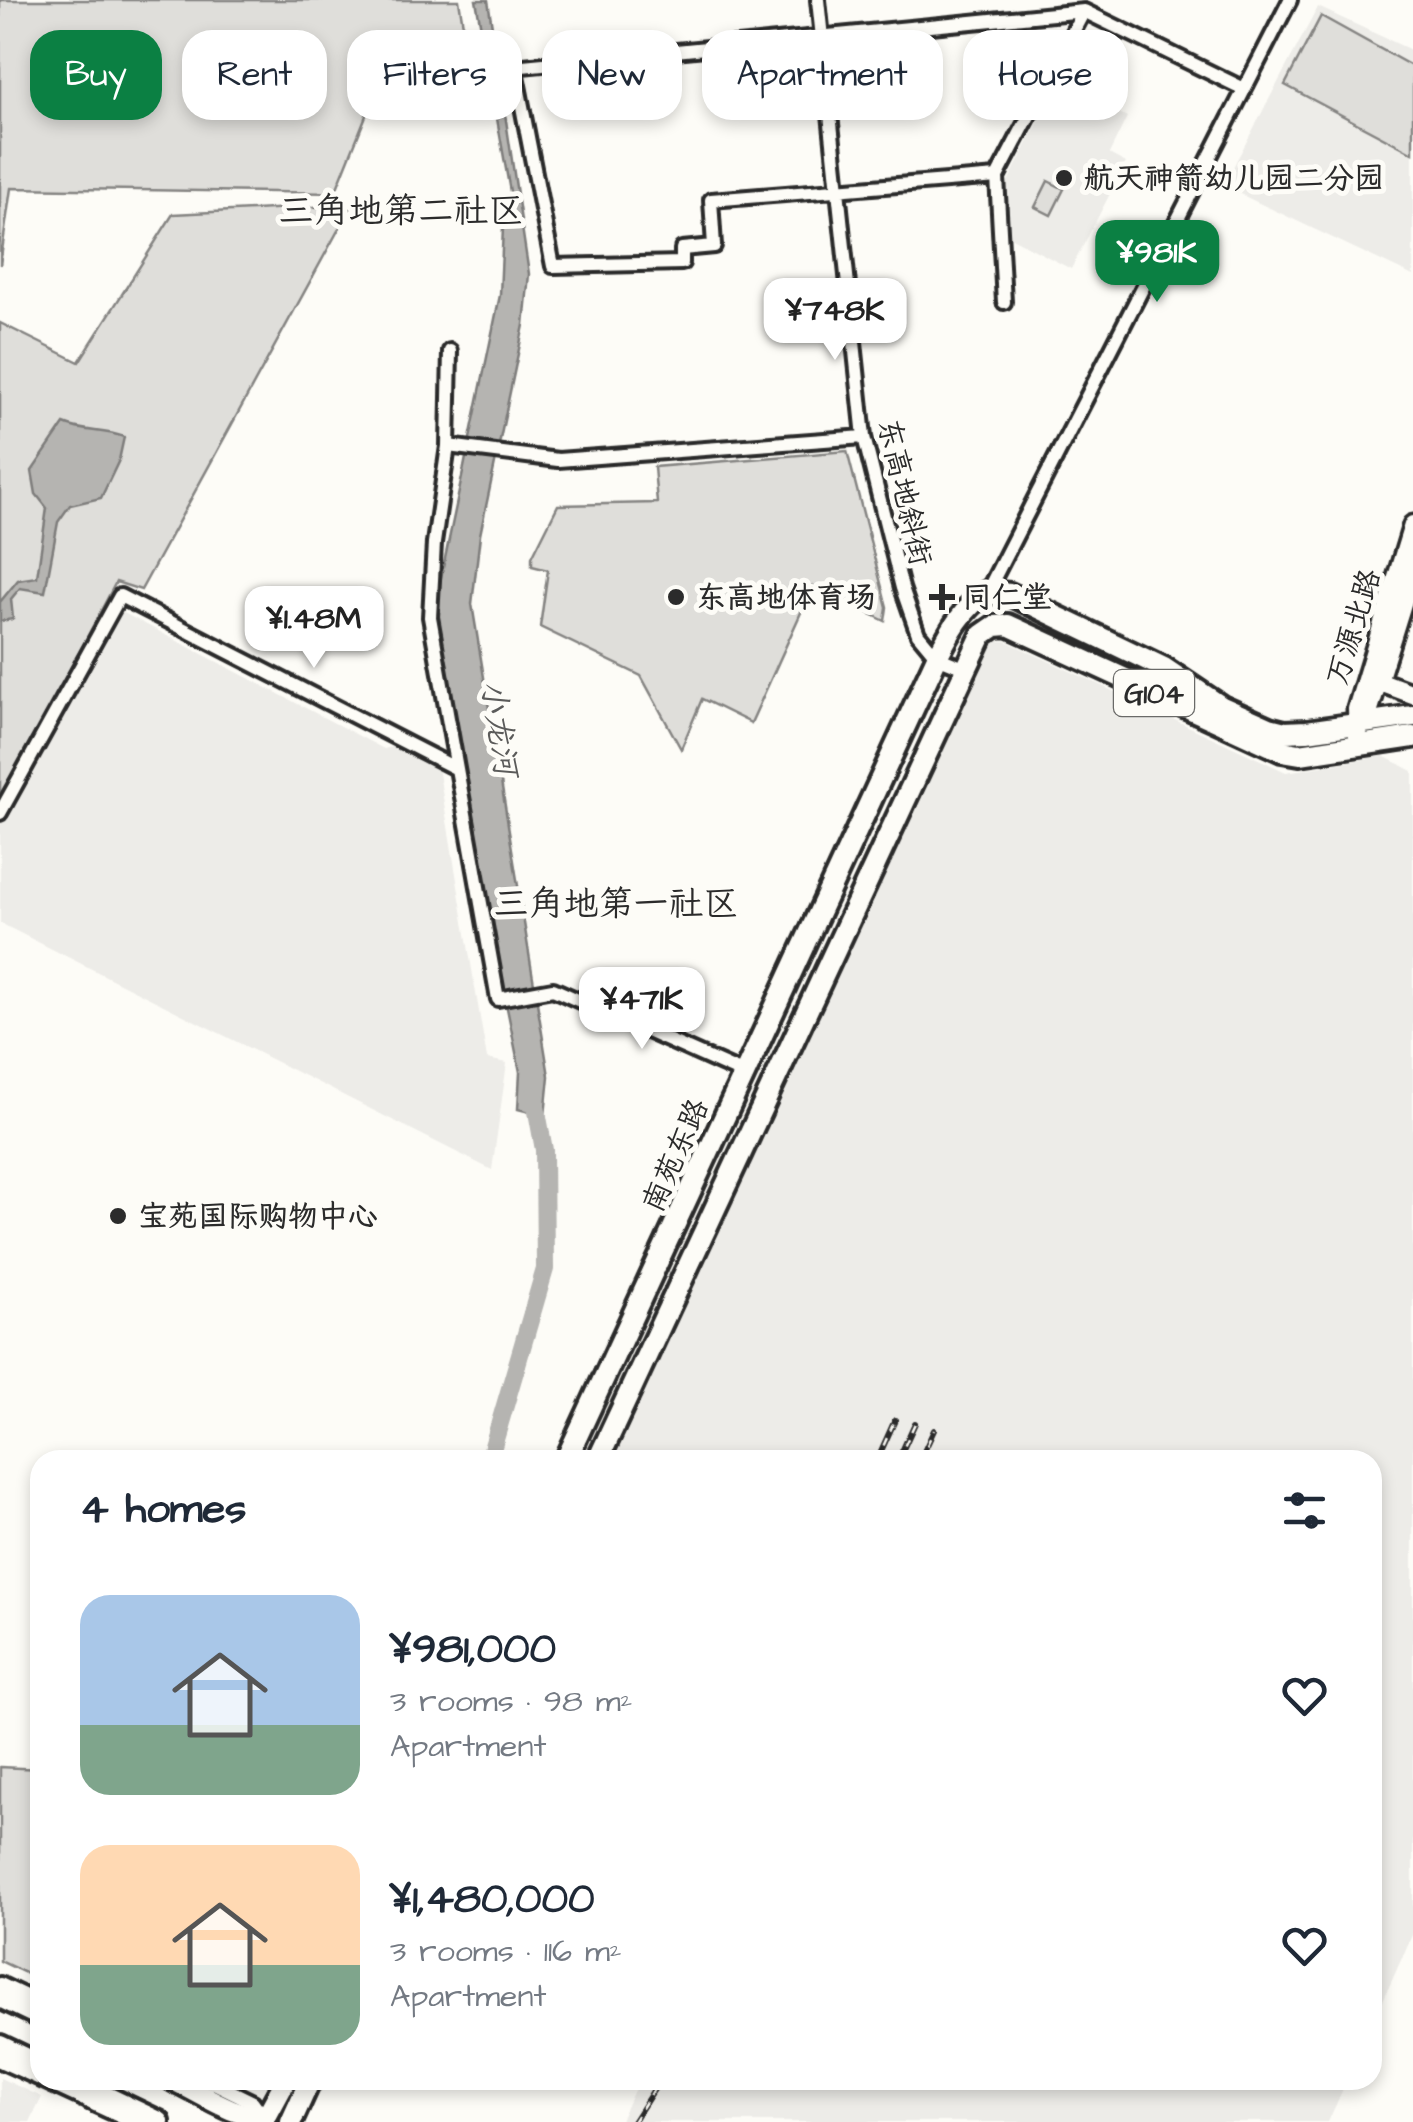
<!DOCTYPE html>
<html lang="en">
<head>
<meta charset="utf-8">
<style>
	:root { --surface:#fff; --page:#f6f6f7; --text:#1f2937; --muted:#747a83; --accent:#0b8043 }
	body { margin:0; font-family:"Architects Daughter","LXGW WenKai TC",sans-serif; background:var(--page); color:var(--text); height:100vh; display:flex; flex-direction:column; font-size:38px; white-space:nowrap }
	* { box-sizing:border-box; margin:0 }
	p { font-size:32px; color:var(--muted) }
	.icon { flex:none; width:55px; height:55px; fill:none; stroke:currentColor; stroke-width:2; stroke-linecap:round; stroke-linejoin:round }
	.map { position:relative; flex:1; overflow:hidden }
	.sheet { position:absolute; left:30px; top:1450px; width:1352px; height:640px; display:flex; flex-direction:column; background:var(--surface); border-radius:30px; box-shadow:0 5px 15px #0003 }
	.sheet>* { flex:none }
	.banner { position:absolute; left:30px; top:30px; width:1355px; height:90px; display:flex; gap:20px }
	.price { position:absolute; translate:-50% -85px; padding:0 22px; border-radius:20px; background:#fff; color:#222; font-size:32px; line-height:65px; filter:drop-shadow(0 2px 5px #0008) }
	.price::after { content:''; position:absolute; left:50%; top:60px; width:30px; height:22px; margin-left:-15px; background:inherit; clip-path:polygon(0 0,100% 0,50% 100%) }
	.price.on { background:var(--accent); color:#fff }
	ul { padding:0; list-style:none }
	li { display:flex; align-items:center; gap:30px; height:250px; padding:0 50px }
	li span { display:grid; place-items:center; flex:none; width:280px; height:200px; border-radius:30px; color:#555 }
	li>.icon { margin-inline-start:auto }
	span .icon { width:120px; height:120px; fill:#fffc; stroke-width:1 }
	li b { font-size:42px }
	h2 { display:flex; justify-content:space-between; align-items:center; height:120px; padding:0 50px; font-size:42px }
	.chip { padding:0 35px; border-radius:30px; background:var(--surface); box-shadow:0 5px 15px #0003; font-size:35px; line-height:90px }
	.chip.on { background:var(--accent); color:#fff }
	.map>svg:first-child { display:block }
</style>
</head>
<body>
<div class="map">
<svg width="1413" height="2122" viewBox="0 0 1413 2122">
	<rect width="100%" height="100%" fill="#fdfcf7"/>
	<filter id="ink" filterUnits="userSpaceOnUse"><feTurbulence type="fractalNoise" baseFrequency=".01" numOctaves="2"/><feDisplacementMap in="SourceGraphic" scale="20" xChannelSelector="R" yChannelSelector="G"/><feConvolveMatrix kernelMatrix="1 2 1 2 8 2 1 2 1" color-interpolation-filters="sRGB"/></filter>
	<g filter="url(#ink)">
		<path fill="#edece8" d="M1318 7 1413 51V276L1223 186Z
			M1059 82 1127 117 1109 154 1126 163 1071 269 1006 235 1002 193Z
			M118 610 384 749 399 745 438 767 487 1059 507 1063 492 1170 0 923V822Z
			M995 641H1006L1286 772 1383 756 1413 771V1933L1373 2023 1372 1460H620L616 1452 987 648Z
			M0 2078 42 2097 30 2122H0Z
			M639 2080H1347L1328 2122H619Z"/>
		<path fill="#dfdeda" stroke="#858482" stroke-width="2.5" d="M0 0H459L470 69 408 79 411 107 369 108 335 193 11 188 0 265Z
			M1321 16 1413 67V153L1285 85Z
			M1048 181 1064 189 1051 215 1035 207Z
			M352 205 141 590 116 582 0 803V323L79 362 173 214Z
			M847 451 887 607 885 621 813 586 751 723 702 699 681 749 641 676 540 627 548 570 532 566V557L558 505 657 503 654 467Z
			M0 1767 40 1769V1980L0 1961Z"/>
		<path fill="#b5b4b1" stroke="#7e7d7b" stroke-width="2.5" d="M476 0H488L529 274 524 325 480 535 472 604 549 1076 545 1116 518 1109 520 1072 477 860 433 616 500 295 504 205 512 203Z
			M64 424C85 433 103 429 124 437L119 460 101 498 70 505 58 522 45 592 20 588 11 599 13 619 0 621V602L18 580 37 577 47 508 36 494 32 471Z"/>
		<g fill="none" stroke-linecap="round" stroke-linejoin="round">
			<path stroke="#b5b4b1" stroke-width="18" d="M489 1460 545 1269 544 1150 534 1095"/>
			<g stroke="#2b2b2b" stroke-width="20">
				<path id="minor" d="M818 0 864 437 902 588 918 634 937 657 964 668
					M514 65 553 266 682 263V249L714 246 711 200 997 177
					M481 70 1084 11 1244 89
					M1004 302 997 177 1084 11
					M450 351 448 446 434 543 430 617 498 999 553 989 744 1074
					M448 446 558 460 864 437
					M987 592 1290 0
					M0 813 120 596 457 769
					M0 1984 40 2003
					M0 2061 40 2079
					M41 2080 132 2122
					M208 2080 253 2102 266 2120"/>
			</g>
			<g stroke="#2b2b2b" stroke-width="25">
				<path id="major" d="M1378 681 1413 694
					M1366 719 1413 568
					M1358 736 1357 709 1413 525"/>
			</g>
			<g stroke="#2b2b2b" stroke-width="28">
				<path id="highway" d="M566 1460 937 657C951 630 962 609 987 592L1010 594 1164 668 1222 707 1269 728 1285 732 1307 731 1413 716
					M598 1460 982 635 995 626 1008 625 1282 751 1300 754 1413 737
					M0 1997 40 2016
					M0 2046 40 2065
					M71 2080 159 2122
					M173 2080C201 2093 235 2118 266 2117L286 2080
					M291 2122 310 2080"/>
			</g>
			<use href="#minor" stroke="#fdfcf7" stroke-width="12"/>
			<use href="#major" stroke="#fdfcf7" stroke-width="18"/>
			<use href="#highway" stroke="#fdfcf7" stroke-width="20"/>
			<g stroke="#2b2b2b" stroke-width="6">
				<path id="rail" d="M877 1460 895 1420
					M898 1460 915 1423
					M920 1460 934 1430
					M633 2122 660 2080"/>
			</g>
			<use href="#rail" stroke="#fdfcf7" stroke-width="2.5" stroke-dasharray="8" stroke-linecap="butt"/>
		</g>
	</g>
	<g fill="#2b2b2b" stroke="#fdfcf7" stroke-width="4">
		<circle cx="1064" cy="178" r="10"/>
		<circle cx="676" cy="597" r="10"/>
		<path d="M937 582h10v10h10v10h-10v10h-10v-10h-10v-10h10z"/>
		<circle cx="118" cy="1216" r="10"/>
	</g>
	<g text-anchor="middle" stroke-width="10" stroke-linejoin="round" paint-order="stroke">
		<rect fill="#fdfcf7" stroke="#6a6a68" stroke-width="2.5" x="1114" y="670" width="80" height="46" rx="8"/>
		<g font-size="28" font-weight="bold" fill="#2b2b2b">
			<text x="1154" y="703">G104</text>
		</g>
		<g font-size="30" font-weight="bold" fill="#2b2b2b" stroke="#fdfcf7" text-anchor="start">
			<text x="1084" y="188">航天神箭幼儿园二分园</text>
			<text x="696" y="607">东高地体育场</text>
			<text x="962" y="607">同仁堂</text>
			<text x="138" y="1226">宝苑国际购物中心</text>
		</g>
		<g font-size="30" fill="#2b2b2b" stroke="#fdfcf7">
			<text transform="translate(905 492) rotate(77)" y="10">东高地斜街</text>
			<text transform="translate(1353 627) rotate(-73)" y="10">万源北路</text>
			<text transform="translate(675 1155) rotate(-66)" y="10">南苑东路</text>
		</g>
		<g font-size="32" font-style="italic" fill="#5b5b5a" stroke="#fdfcf7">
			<text transform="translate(500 728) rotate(81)" y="11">小龙河</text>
		</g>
		<g font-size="35" fill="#2b2b2b" stroke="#fdfcf7">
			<text x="401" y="222">三角地第二社区</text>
			<text x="616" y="915">三角地第一社区</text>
		</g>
	</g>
</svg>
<b class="price on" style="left:1157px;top:305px">¥981K</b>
<b class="price" style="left:835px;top:363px">¥748K</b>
<b class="price" style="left:314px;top:671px">¥1.48M</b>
<b class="price" style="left:642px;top:1052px">¥471K</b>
<div class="banner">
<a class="chip on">Buy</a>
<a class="chip">Rent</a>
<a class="chip">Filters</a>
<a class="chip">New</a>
<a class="chip">Apartment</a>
<a class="chip">House</a>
</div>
<section class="sheet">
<h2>4 homes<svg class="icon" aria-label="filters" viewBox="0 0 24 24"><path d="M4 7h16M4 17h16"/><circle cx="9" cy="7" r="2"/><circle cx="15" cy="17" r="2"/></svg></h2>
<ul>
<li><span style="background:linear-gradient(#a9c7e8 65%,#7fa58c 0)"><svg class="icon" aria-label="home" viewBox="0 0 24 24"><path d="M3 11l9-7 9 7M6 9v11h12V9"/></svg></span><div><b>¥981,000</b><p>3 rooms · 98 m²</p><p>Apartment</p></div><svg class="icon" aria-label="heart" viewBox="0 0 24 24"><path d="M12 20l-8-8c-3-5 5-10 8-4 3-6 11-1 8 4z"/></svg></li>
<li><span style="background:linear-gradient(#ffd9b3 60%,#7fa58c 0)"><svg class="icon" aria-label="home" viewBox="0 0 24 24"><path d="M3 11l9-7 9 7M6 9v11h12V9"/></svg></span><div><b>¥1,480,000</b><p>3 rooms · 116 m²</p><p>Apartment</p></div><svg class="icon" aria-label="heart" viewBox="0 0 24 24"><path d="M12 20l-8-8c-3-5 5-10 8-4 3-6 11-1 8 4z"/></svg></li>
</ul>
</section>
</div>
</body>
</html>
